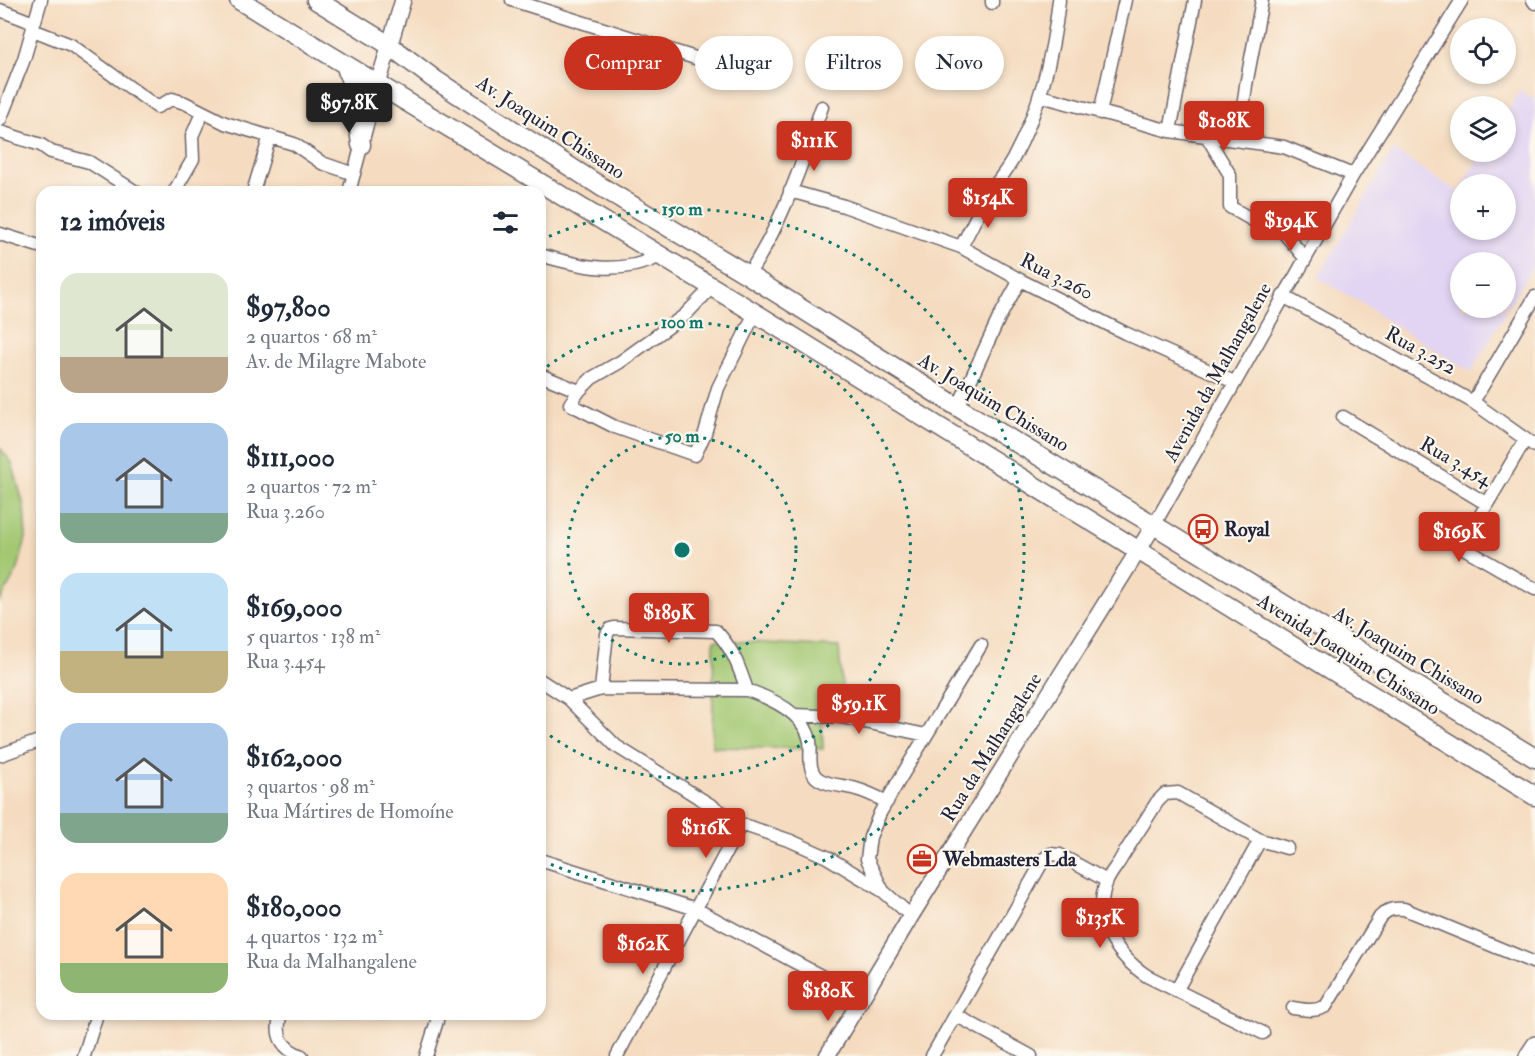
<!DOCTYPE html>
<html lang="pt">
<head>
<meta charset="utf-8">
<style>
	:root { --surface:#fff; --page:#f2f2f3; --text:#1f2937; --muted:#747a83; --accent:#c8321e }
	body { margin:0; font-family:"IM FELL Double Pica",serif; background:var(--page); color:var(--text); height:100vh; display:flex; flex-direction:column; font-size:22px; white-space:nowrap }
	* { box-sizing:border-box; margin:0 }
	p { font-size:20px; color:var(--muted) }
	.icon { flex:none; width:33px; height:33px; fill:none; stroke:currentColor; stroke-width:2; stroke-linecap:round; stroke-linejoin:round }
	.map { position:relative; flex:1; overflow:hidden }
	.drawer { position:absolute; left:36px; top:186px; width:510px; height:834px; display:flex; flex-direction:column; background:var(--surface); border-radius:18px; box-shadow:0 3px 9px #0003 }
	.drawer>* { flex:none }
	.banner { position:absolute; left:564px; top:36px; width:570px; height:54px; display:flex; gap:12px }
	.buttons { position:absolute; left:1450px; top:18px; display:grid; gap:12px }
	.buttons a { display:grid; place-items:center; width:66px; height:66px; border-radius:50%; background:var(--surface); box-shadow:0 3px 9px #0003; font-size:30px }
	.price { position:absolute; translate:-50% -51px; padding:0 14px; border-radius:6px; background:var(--accent); color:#fff; font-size:20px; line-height:39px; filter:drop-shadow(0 2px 3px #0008) }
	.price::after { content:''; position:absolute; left:50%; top:36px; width:18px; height:14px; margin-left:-9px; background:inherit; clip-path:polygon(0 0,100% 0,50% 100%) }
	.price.active { background:#222; color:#fff }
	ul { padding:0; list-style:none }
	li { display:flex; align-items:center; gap:18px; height:150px; padding:0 24px }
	li span { display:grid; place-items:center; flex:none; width:168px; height:120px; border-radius:18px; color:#555 }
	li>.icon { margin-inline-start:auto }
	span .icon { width:72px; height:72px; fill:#fffc; stroke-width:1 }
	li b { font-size:26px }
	h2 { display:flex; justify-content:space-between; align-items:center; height:72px; padding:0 24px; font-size:26px }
	.pill { padding:0 21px; border-radius:27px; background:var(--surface); box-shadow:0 3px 9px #0003; font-size:21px; line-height:54px }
	.pill.active { background:var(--accent); color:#fff }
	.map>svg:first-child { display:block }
</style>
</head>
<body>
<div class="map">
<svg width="1535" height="1056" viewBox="0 0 1535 1056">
	<rect width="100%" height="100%" fill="#fbf7ec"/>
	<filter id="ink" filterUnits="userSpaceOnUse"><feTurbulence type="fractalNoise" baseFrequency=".0167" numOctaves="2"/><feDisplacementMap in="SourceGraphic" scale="12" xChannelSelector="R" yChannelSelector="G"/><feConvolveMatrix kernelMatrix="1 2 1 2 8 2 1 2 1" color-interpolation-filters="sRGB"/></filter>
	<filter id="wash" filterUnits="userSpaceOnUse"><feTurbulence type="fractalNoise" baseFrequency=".008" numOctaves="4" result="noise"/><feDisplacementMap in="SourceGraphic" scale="24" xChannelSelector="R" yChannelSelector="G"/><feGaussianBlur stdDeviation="1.35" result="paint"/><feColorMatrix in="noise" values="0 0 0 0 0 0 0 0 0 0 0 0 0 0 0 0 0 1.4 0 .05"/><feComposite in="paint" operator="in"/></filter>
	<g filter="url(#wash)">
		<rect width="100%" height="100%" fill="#f5dbbf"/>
		<path fill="#e2d4f3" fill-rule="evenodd" d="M1520 90 1535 99V262L1471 372 1378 315 1370 308 1318 278 1393 150 1458 192 1461 188V230H1506V184H1463L1482 152H1506V113ZM1461 262H1506V308H1461Z"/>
		<path fill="#a3c872" stroke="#627556" stroke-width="1.5" d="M0 448 12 463 24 506 26 538 18 569 0 601Z
			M714 640 839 647 844 714H822L823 749 712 747Z"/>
	</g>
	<g filter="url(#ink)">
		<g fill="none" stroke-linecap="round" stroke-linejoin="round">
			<g stroke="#6c6369" stroke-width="15">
				<path id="minor" d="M512 0 730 69
					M1533 0 1535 3
					M992 3V0
					M0 10 34 23
					M33 30 71 45 157 107 172 99 185 103 225 123 294 144 322 163 354 174
					M1041 96 1170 131 1284 147 1353 175
					M1100 113 1125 0
					M0 120 24 59 41 0
					M1170 131 1195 0
					M0 132 41 145 51 152 89 162 136 192
					M1206 135 1230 175V207L1256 222 1272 226 1284 233 1305 258
					M1239 139 1246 85 1262 0
					M790 191 844 206 961 247 1020 280 1125 333 1234 382
					M174 192 193 159 192 136 202 113
					M253 192 270 136
					M349 192 378 84
					M0 234 42 247
					M961 247C970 230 978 213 987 197 995 184 1006 172 1013 159 1040 109 1053 56 1059 0
					M540 255C582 267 619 276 661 256
					M748 275C782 224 801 165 822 107
					M712 287 685 315 620 362 592 378 579 391 570 404 615 427 695 455 705 433 718 388 755 313
					M1283 296 1473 402 1535 446
					M540 375 579 391
					M1473 402 1535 297
					M958 407 999 318 1020 280
					M1343 417 1487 504 1525 440
					M1487 504 1462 547 1535 589
					M1154 525 1353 175 1462 0
					M540 680 569 699 616 746 741 824 791 841 827 857 883 891
					M601 689 607 634 610 629 614 628 716 631C733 649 739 667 747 690
					M569 699 601 689 747 690C770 698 805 713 810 741 812 753 807 767 816 777 826 786 844 785 856 789 867 792 877 797 887 802
					M795 715 841 717 926 735
					M0 755 42 740
					M540 860 696 909 862 998
					M911 916 883 891 867 859 870 837 880 813 901 777 981 645
					M1176 991 1260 840
					M1293 1008C1306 1010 1315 1012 1326 1006L1380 917C1388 909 1393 908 1404 909L1535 963
					M281 1014C274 1035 282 1049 302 1056
					M957 1016 1031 1056
					M1263 1033 1147 976C1117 956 1091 918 1107 881 1111 872 1118 865 1122 857 1134 838 1146 820 1157 802L1165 794 1178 793 1260 840 1287 848
					M84 1056 97 1014
					M426 1056 437 1021 436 1014
					M617 1056 741 824
					M932 1056 1044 859 1050 854 1060 855 1107 881"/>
			</g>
			<g stroke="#6c6369" stroke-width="18">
				<path id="tertiary" d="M378 84 403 0
					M827 1056 911 916 1154 525
					M1527 1056 1535 1044"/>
			</g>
			<g stroke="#6c6369" stroke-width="21">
				<path id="primary" d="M239 0 755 313 1535 796
					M316 0 389 45 434 79 600 186 748 275 972 416 1154 525 1535 758
					M345 64 355 94 361 145"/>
			</g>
			<use href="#minor" stroke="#fff" stroke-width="12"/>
			<use href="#tertiary" stroke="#fff" stroke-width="15"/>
			<use href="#primary" stroke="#fff" stroke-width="18"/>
		</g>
	</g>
	<g fill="none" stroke="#0f766e" stroke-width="3" stroke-dasharray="3 6">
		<circle cx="682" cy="550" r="114"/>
		<path d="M540 372A228 228 0 1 1 540 728"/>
		<path d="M541 240A341 341 0 1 1 541 860"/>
	</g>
	<defs>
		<g id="bus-ring" transform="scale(1.5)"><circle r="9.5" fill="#fbf7ec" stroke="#c8321e" stroke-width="1.5"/><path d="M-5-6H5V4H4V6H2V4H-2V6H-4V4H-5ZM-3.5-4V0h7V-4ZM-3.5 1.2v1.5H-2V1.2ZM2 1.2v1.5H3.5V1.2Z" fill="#c8321e"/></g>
		<g id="office-ring" transform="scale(1.5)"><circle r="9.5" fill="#fbf7ec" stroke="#c8321e" stroke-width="1.5"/><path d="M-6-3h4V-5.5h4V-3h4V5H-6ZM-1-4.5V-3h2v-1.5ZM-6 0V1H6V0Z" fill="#c8321e"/></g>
	</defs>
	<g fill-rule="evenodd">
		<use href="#bus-ring" x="1203" y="529"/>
		<use href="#office-ring" x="922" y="859"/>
	</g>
	<g text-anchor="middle" stroke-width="4.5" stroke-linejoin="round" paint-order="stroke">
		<g font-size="20" fill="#22223b" stroke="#fbf7ec">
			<text transform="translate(551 127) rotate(33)" y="7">Av. Joaquim Chissano</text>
			<text transform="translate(1057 276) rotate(27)" y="7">Rua 3.260</text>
			<text transform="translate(1421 350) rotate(29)" y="7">Rua 3.252</text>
			<text transform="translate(1217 372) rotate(-61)" y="7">Avenida da Malhangalene</text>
			<text transform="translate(994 402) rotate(31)" y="7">Av. Joaquim Chissano</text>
			<text transform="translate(1456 461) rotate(30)" y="7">Rua 3.454</text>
			<text transform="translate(1349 654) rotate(32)" y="7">Avenida Joaquim Chissano</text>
			<text transform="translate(1409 655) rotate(31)" y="7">Av. Joaquim Chissano</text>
			<text transform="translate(991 747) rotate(-58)" y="7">Rua da Malhangalene</text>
		</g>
		<g font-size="20" font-weight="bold" fill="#22223b" stroke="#fbf7ec" text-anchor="start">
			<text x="1224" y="536">Royal</text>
			<text x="943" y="866">Webmasters Lda</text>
		</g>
	</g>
	<circle cx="682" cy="550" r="9" fill="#0f766e" stroke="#fbf7ec" stroke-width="3"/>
	<g font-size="18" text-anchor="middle" font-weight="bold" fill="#0f766e" stroke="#fbf7ec" stroke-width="4.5" stroke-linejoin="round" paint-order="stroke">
		<text x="682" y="215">150 m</text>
		<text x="682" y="328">100 m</text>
		<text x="682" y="442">50 m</text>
	</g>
</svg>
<div class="buttons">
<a><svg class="icon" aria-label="locate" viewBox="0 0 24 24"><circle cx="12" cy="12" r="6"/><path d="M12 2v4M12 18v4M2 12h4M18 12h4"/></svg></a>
<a><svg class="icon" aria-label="layers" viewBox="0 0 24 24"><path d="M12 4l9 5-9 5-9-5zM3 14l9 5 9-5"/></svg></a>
<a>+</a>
<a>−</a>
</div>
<b class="price active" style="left:349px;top:134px">$97.8K</b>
<b class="price" style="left:1224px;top:152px">$108K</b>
<b class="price" style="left:814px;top:172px">$111K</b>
<b class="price" style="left:988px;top:229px">$154K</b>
<b class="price" style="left:1291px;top:252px">$194K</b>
<b class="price" style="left:1459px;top:563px">$169K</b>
<b class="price" style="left:669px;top:644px">$189K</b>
<b class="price" style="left:859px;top:735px">$59.1K</b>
<b class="price" style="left:706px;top:859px">$116K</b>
<b class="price" style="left:1100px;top:949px">$135K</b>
<b class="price" style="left:643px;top:975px">$162K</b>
<b class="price" style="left:828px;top:1022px">$180K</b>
<div class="banner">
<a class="pill active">Comprar</a>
<a class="pill">Alugar</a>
<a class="pill">Filtros</a>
<a class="pill">Novo</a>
</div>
<section class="drawer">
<h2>12 imóveis<svg class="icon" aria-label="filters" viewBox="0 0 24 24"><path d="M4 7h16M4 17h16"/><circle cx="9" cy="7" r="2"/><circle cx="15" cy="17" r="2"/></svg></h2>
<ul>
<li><span style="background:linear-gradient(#dfe7d0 70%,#b9a48a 0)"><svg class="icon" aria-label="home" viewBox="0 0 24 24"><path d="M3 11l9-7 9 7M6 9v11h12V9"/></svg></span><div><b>$97,800</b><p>2 quartos · 68 m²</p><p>Av. de Milagre Mabote</p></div></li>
<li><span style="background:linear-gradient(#a9c7e8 75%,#7fa58c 0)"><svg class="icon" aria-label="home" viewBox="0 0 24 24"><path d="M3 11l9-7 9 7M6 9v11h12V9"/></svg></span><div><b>$111,000</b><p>2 quartos · 72 m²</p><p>Rua 3.260</p></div></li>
<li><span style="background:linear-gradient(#bfe0f5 65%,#c2b280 0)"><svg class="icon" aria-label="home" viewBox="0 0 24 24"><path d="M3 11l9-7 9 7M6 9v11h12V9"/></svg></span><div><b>$169,000</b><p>5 quartos · 138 m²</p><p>Rua 3.454</p></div></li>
<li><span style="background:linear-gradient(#a9c7e8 75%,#7fa58c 0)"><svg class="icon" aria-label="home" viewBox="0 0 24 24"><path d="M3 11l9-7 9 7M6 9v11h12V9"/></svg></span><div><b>$162,000</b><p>3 quartos · 98 m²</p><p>Rua Mártires de Homoíne</p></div></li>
<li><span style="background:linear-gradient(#ffd9b3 75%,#8fb573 0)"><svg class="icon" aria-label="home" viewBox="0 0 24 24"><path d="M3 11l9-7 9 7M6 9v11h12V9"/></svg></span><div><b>$180,000</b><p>4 quartos · 132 m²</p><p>Rua da Malhangalene</p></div></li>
</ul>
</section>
</div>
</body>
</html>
